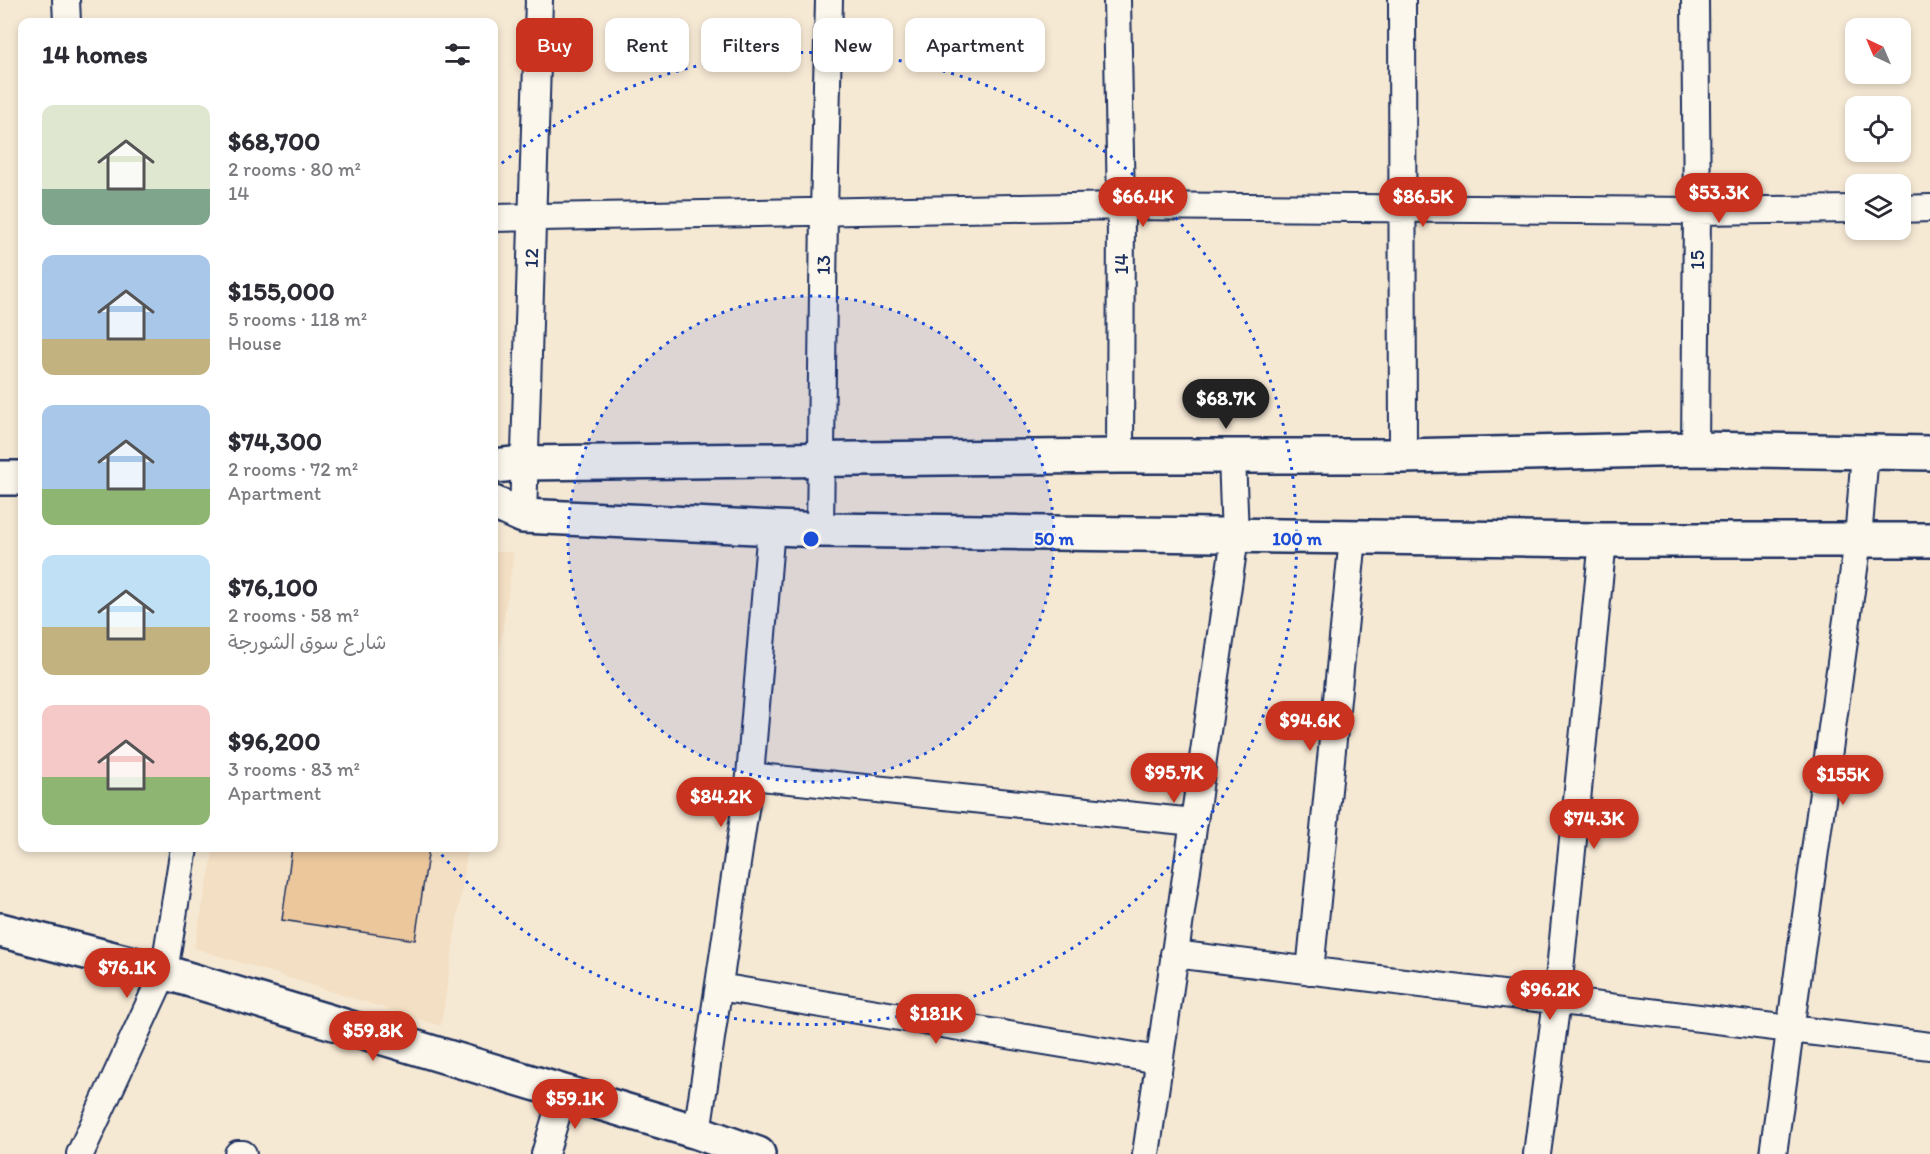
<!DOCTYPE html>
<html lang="en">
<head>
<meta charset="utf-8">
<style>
	:root { --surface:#fff; --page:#f7f7f7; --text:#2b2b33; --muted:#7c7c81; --accent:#c8321e }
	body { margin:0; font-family:Itim,"Playpen Sans Arabic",sans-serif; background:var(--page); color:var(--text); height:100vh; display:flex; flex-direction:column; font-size:22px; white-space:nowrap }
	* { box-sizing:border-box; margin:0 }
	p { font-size:20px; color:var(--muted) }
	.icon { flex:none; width:33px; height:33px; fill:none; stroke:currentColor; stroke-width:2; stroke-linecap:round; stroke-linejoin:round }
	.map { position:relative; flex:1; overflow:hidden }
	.sheet { position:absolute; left:18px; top:18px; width:480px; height:834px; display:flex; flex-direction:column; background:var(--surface); border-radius:12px; box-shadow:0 3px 9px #0003 }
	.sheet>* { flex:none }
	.guide { position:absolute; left:516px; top:18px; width:570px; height:54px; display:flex; gap:12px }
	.needle { width:39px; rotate:316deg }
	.controls { position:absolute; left:1845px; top:18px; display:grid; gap:12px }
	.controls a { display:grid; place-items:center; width:66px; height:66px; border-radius:12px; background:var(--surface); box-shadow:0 3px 9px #0003; font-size:30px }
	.price { position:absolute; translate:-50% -51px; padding:0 14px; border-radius:21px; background:var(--accent); color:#fff; font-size:20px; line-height:39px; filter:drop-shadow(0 2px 3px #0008) }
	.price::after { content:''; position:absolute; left:50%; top:36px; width:18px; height:14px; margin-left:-9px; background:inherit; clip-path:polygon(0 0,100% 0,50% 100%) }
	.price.on { background:#222; color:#fff }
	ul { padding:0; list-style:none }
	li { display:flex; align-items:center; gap:18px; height:150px; padding:0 24px }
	li span { display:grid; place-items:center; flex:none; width:168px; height:120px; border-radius:12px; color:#555 }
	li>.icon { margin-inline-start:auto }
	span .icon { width:72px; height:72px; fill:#fffc; stroke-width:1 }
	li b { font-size:26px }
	h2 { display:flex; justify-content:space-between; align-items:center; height:72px; padding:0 24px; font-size:26px }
	.pill { padding:0 21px; border-radius:12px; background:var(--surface); box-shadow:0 3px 9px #0003; font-size:21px; line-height:54px }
	.pill.on { background:var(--accent); color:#fff }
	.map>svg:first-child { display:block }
</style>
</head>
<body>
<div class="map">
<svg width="1930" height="1154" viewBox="0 0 1930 1154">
	<rect width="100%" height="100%" fill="#f6e9d4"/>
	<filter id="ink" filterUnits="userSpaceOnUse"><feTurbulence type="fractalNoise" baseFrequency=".0167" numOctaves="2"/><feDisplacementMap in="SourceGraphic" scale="12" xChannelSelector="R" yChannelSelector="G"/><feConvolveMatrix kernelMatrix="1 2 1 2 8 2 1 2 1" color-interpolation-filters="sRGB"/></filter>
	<g filter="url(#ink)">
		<path fill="#f3dfc3" d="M494 552H514L494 686Z
			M214 848H468L441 1026 194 948Z"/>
		<path fill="#ecc79c" stroke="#1b2f5e" stroke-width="1.5" d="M292 848H429L415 940 282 920Z"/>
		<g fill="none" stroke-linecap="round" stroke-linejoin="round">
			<g stroke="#1b2f5e" stroke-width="30">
				<path id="street" d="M66 0 67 22
					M1117 0 1121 206 1120 456
					M1402 0 1403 456
					M1695 0 1697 211 1695 449
					M1900 209 1930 208
					M494 218 1121 206 1697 211 1856 209
					M523 516 539 0
					M820 530 824 212 829 0
					M750 776 1194 822
					M1174 954 1930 1046
					M1310 971 1353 538
					M719 987 1159 1060
					M697 1132 750 776 771 528
					M80 1154 164 972 184 848
					M238 1154H243
					M545 1154 563 1094
					M1146 1154 1235 537 1232 456
					M1537 1154 1557 1000 1603 540
					M1773 1154 1858 540 1865 452"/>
			</g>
			<g stroke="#1b2f5e" stroke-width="38">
				<path id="secondary" d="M494 466 523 463 1120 456H1403L1695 449 1930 453
					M0 478H22
					M494 503 523 516 820 530 1603 540H1930
					M0 930 164 972 697 1132 758 1154"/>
			</g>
			<use href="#street" stroke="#fbf7ec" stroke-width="26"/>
			<use href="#secondary" stroke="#fbf7ec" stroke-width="33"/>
		</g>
	</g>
	<circle cx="811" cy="539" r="243" fill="#1d4ed8" fill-opacity=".12"/>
	<g fill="none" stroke="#1d4ed8" stroke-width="3" stroke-dasharray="3 6">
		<circle cx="811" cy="539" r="243"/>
		<path d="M495 169A486 486 0 1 1 436 848"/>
	</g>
	<g text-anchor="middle" stroke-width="4.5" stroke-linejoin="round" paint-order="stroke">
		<g font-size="20" fill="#1b2f5e" stroke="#fbf7ec">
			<text transform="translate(531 258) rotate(-88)" y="7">12</text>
			<text transform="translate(1697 260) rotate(-90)" y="7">15</text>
			<text transform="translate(1121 264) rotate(-90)" y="7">14</text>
			<text transform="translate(823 265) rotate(-89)" y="7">13</text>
		</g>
	</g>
	<circle cx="811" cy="539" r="9" fill="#1d4ed8" stroke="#fbf7ec" stroke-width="3"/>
	<g font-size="18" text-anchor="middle" font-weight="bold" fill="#1d4ed8" stroke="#fbf7ec" stroke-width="4.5" stroke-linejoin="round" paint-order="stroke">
		<text x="1054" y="545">50 m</text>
		<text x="1297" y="545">100 m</text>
	</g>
</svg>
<div class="controls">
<a><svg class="needle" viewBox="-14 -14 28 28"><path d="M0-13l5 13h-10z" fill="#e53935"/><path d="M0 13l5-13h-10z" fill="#7c7c81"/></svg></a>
<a><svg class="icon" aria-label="locate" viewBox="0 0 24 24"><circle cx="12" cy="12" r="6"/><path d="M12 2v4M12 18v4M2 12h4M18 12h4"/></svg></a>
<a><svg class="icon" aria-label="layers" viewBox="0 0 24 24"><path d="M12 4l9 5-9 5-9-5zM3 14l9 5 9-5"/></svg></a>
</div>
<b class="price" style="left:1719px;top:224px">$53.3K</b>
<b class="price" style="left:1143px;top:228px">$66.4K</b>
<b class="price" style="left:1423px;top:228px">$86.5K</b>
<b class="price on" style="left:1226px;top:430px">$68.7K</b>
<b class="price" style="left:1310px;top:752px">$94.6K</b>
<b class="price" style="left:1174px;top:804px">$95.7K</b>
<b class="price" style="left:1843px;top:806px">$155K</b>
<b class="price" style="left:721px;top:828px">$84.2K</b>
<b class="price" style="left:1594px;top:850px">$74.3K</b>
<b class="price" style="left:127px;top:999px">$76.1K</b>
<b class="price" style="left:1550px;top:1021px">$96.2K</b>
<b class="price" style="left:936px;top:1045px">$181K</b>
<b class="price" style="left:373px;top:1062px">$59.8K</b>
<b class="price" style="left:575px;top:1130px">$59.1K</b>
<div class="guide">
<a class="pill on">Buy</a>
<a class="pill">Rent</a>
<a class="pill">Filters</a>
<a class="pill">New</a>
<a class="pill">Apartment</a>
</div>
<section class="sheet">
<h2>14 homes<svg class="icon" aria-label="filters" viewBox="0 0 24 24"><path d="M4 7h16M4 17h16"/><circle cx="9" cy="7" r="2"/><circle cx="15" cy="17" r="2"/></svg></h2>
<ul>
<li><span style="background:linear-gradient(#dfe7d0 70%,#7fa58c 0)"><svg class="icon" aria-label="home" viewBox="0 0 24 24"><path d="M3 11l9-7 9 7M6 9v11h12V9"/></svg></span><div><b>$68,700</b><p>2 rooms · 80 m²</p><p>14</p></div></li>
<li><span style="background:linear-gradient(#a9c7e8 70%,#c2b280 0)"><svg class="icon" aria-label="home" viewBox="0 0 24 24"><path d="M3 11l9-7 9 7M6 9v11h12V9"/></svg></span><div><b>$155,000</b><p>5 rooms · 118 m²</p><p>House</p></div></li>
<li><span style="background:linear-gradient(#a9c7e8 70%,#8fb573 0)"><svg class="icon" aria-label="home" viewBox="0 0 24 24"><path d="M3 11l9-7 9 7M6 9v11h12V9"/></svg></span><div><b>$74,300</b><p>2 rooms · 72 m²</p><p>Apartment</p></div></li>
<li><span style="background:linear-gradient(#bfe0f5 60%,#c2b280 0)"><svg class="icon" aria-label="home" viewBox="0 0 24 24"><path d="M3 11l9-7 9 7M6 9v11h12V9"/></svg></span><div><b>$76,100</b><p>2 rooms · 58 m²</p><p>شارع سوق الشورجة</p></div></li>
<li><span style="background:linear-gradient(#f6c9c9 60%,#8fb573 0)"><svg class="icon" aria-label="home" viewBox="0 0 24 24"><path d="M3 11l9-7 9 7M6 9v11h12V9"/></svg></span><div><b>$96,200</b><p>3 rooms · 83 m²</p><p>Apartment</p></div></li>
</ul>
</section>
</div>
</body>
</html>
